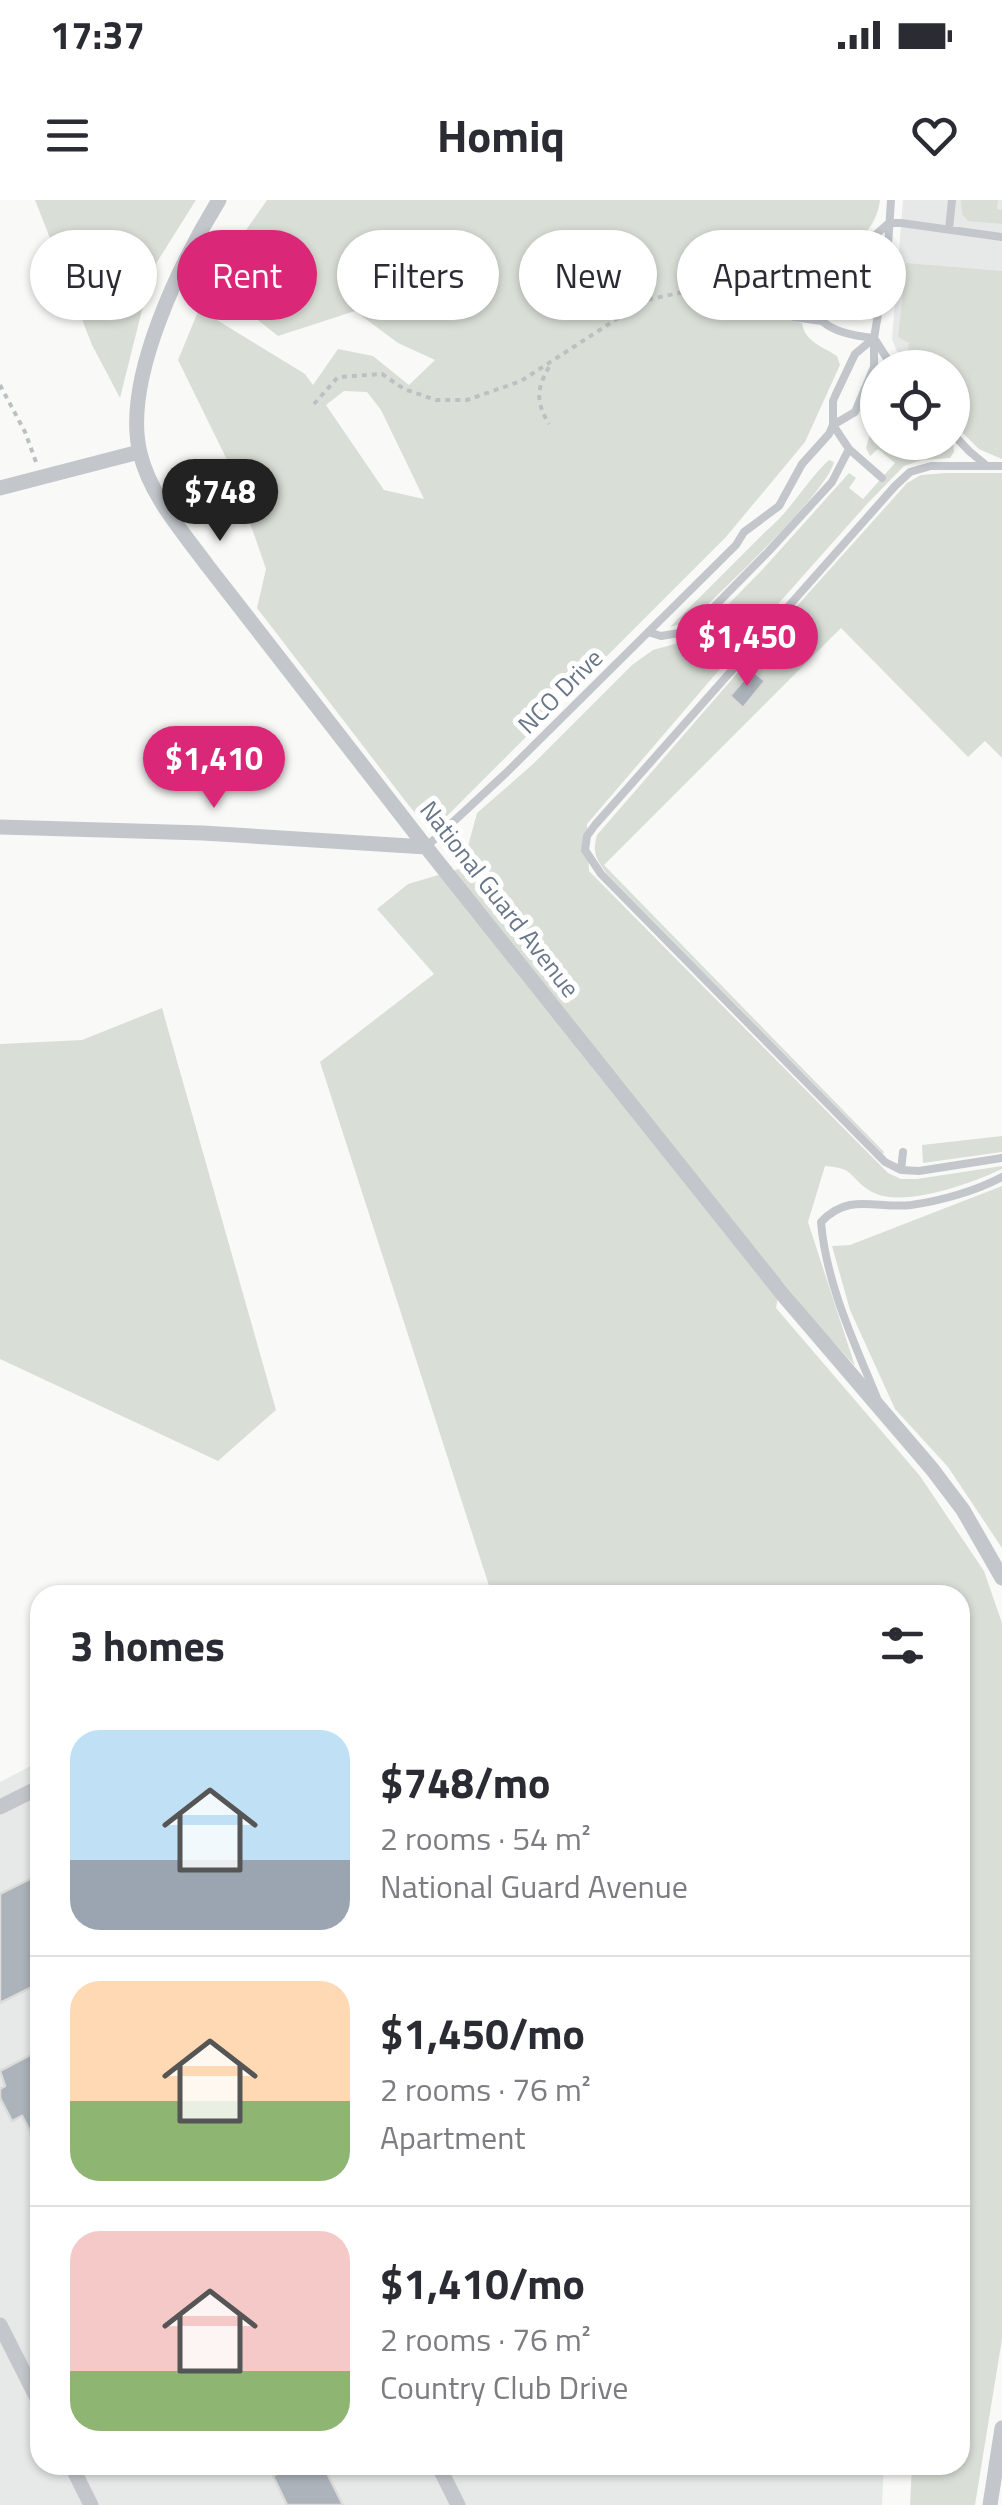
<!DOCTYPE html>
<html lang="en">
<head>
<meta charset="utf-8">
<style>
	:root { --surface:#fff; --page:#f7f7f7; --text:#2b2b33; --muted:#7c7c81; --line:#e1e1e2; --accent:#db2777 }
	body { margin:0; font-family:"Titillium Web",sans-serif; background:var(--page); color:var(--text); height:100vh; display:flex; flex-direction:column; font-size:38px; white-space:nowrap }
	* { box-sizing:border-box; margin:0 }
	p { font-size:32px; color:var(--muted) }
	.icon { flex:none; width:55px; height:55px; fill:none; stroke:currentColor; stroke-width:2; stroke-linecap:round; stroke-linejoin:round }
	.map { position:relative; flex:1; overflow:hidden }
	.details { position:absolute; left:30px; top:1385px; width:940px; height:890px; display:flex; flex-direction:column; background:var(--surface); border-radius:30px; box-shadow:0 2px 8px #0004 }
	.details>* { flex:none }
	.hud { position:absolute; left:30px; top:30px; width:942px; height:90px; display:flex; gap:20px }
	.buttons { position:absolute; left:860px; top:150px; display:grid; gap:20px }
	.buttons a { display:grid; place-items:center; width:110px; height:110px; border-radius:50%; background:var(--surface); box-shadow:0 2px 8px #0004; font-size:50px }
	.price { position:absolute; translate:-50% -85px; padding:0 22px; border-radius:35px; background:var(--accent); color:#fff; font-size:32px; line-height:65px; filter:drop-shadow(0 2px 5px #0008) }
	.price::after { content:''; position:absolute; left:50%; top:60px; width:30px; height:22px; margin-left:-15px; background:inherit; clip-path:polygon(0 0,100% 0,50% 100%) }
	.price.on { background:#222; color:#fff }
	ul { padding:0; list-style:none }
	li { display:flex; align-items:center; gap:30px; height:250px; padding:0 40px }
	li+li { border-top:2px solid var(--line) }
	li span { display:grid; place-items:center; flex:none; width:280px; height:200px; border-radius:30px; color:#555 }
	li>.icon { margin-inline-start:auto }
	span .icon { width:120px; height:120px; fill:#fffc; stroke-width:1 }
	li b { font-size:42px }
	h2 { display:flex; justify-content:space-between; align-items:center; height:120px; padding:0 40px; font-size:42px }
	.tag { padding:0 35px; border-radius:45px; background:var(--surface); box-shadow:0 2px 8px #0004; font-size:35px; line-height:90px }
	.tag.on { background:var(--accent); color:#fff }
	.status { display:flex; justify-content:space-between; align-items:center; height:70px; padding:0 50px; background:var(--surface); direction:ltr }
	.status svg { height:28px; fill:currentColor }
	header { display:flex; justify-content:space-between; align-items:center; height:130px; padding:0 40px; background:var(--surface); font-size:45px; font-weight:700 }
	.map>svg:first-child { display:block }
</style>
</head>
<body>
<div class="status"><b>17:37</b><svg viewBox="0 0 49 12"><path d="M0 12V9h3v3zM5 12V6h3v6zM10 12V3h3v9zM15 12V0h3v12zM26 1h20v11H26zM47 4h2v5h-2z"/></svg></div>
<header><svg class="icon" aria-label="menu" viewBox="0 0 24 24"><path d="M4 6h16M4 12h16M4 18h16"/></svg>Homiq<svg class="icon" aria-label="heart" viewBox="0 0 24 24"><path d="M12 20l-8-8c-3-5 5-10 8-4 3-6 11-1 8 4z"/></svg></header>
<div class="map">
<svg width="1002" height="2305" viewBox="0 0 1002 2305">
	<rect width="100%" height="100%" fill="#f9faf8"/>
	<path fill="#e7e9e9" d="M903 0H1002V259L979 249 953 223 952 168 903 167 892 139Z
		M40 1561V2265H884L882 2305H0V1582Z"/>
	<path fill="#d9dfd7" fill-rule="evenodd" d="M35 0H196L152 70 120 198 92 145Z
		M267 0H880C875 43 831 55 810 89 806 96 804 104 803 112 760 108 723 86 679 91L693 98 802 123C805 142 822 146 837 156L840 165 805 242 726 337 441 622C426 626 419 617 410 607L257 408 266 369 231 268 178 160 199 109 305 174 313 185 338 149 373 156 409 185 435 160 398 143 355 111 278 136 210 82ZM344 191 367 192 381 210 424 299 384 290 326 205Z
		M961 0H998L997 9 1002 10V24L968 21 962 14Z
		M906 63 1002 71V259L979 249 953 223 952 168 905 167 909 143 898 137Z
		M877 210 878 242 953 241 954 252 950 258 922 260 904 266 867 304 713 477 587 624 589 671 888 973 901 979H917L1002 966V969C972 983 903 1009 872 992 849 979 857 968 825 966L808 1022 855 1166 819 1127 781 1080 776 1108 920 1276 984 1371 1002 1423V2139L975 2305H910L912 2265H960V1395H492L320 862 434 774 377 709 408 684 462 668 477 613 533 564 632 465 653 450 678 443 703 430 763 369 849 273 856 278 849 288 863 299 895 263 878 249 870 256 866 248Z
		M829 260 834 262C826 294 724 388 696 416L684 423 670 427 766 331C790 312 806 281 829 260Z
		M946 273H1002V558L985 541 968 557 841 428 604 665 884 952 883 954 607 674C596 659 592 653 597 635L746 463 907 283 921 275ZM751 470 764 481 743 507 730 497Z
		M162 808 276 1210 218 1261 0 1159V844L82 840Z
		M1002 936V952L923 963 922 945Z
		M1002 986V1348L948 1267 895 1209 850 1110 832 1046 850 1045Z"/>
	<path fill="#acb3ba" stroke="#dbdcda" stroke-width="2.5" d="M752 470 765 481 743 508 730 496Z
		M40 1674V1783L0 1803V1694Z
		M40 1850V1926L30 1931 22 1916 12 1921 0 1898V1889L5 1886 0 1871Z
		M295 2265H323L343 2305H287L273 2276Z"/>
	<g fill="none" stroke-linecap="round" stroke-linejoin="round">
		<path stroke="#bdc0c3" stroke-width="4" stroke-dasharray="5 5" stroke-linecap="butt" d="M549 167C536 190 536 202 549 224
			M0 185 25 232 36 262
			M314 204 338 177 382 174 404 189 436 200H467L521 181 646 100 679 93 708 92 784 114"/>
		<path stroke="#c3c7cb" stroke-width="8" d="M949 29 952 0
			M793 117 822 121
			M874 138C758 126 848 60 889 23H901L1002 37
			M874 138 893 168
			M833 225V201L836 194 855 154 874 138
			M833 225 849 249 882 278
			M952 233 969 251 987 266
			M1002 266H931L910 272 895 286 595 625 587 636 585 650 601 674 885 962 901 970 919 971 1002 958
			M648 432 661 436 679 433 702 419 768 352 832 282 849 249
			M426 647 506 573 736 345 744 332 779 306 802 264 829 234 833 225 855 212 874 167V138L887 61 891 0
			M901 970 903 952
			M877 1198C854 1142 826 1083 821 1022 849 992 876 1009 911 1005 940 1001 976 991 1002 977"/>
		<path stroke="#c3c7cb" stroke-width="15" d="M219 0C181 62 122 180 140 253 150 295 182 331 207 365L426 647 784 1096 932 1269 963 1310 1002 1378
			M0 288 139 252
			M0 627 203 633 426 647
			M0 1607 40 1587
			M0 2125 40 2204
			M71 2265 91 2305
			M438 2265 458 2305
			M990 2305 1002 2228"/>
	</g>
	<g text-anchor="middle" stroke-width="10" stroke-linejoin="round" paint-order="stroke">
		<g font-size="25" fill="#697688" stroke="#fff">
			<text transform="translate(560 491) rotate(-45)" y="9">NCO Drive</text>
			<text transform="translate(500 699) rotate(52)" y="9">National Guard Avenue</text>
		</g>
	</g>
</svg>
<div class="buttons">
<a><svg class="icon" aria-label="locate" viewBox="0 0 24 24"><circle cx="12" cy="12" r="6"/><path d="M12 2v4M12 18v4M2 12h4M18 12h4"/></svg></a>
</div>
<b class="price on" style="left:220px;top:344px">$748</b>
<b class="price" style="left:747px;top:489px">$1,450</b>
<b class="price" style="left:214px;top:611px">$1,410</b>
<div class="hud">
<a class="tag">Buy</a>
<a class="tag on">Rent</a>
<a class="tag">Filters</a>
<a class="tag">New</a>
<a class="tag">Apartment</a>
</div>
<section class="details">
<h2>3 homes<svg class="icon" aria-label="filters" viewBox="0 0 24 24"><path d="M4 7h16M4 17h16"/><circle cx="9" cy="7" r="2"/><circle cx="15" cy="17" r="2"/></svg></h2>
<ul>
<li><span style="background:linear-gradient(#bfe0f5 65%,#9aa5b1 0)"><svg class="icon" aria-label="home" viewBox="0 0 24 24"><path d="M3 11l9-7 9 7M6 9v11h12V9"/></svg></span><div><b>$748/mo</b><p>2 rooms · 54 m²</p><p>National Guard Avenue</p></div></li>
<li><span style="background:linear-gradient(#ffd9b3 60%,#8fb573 0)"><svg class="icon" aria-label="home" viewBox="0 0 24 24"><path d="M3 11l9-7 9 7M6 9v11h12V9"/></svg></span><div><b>$1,450/mo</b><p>2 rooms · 76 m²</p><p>Apartment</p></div></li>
<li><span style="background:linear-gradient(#f6c9c9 70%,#8fb573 0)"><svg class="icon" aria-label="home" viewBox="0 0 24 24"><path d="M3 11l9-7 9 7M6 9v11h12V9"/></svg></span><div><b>$1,410/mo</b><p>2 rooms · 76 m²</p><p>Country Club Drive</p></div></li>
</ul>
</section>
</div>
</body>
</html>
